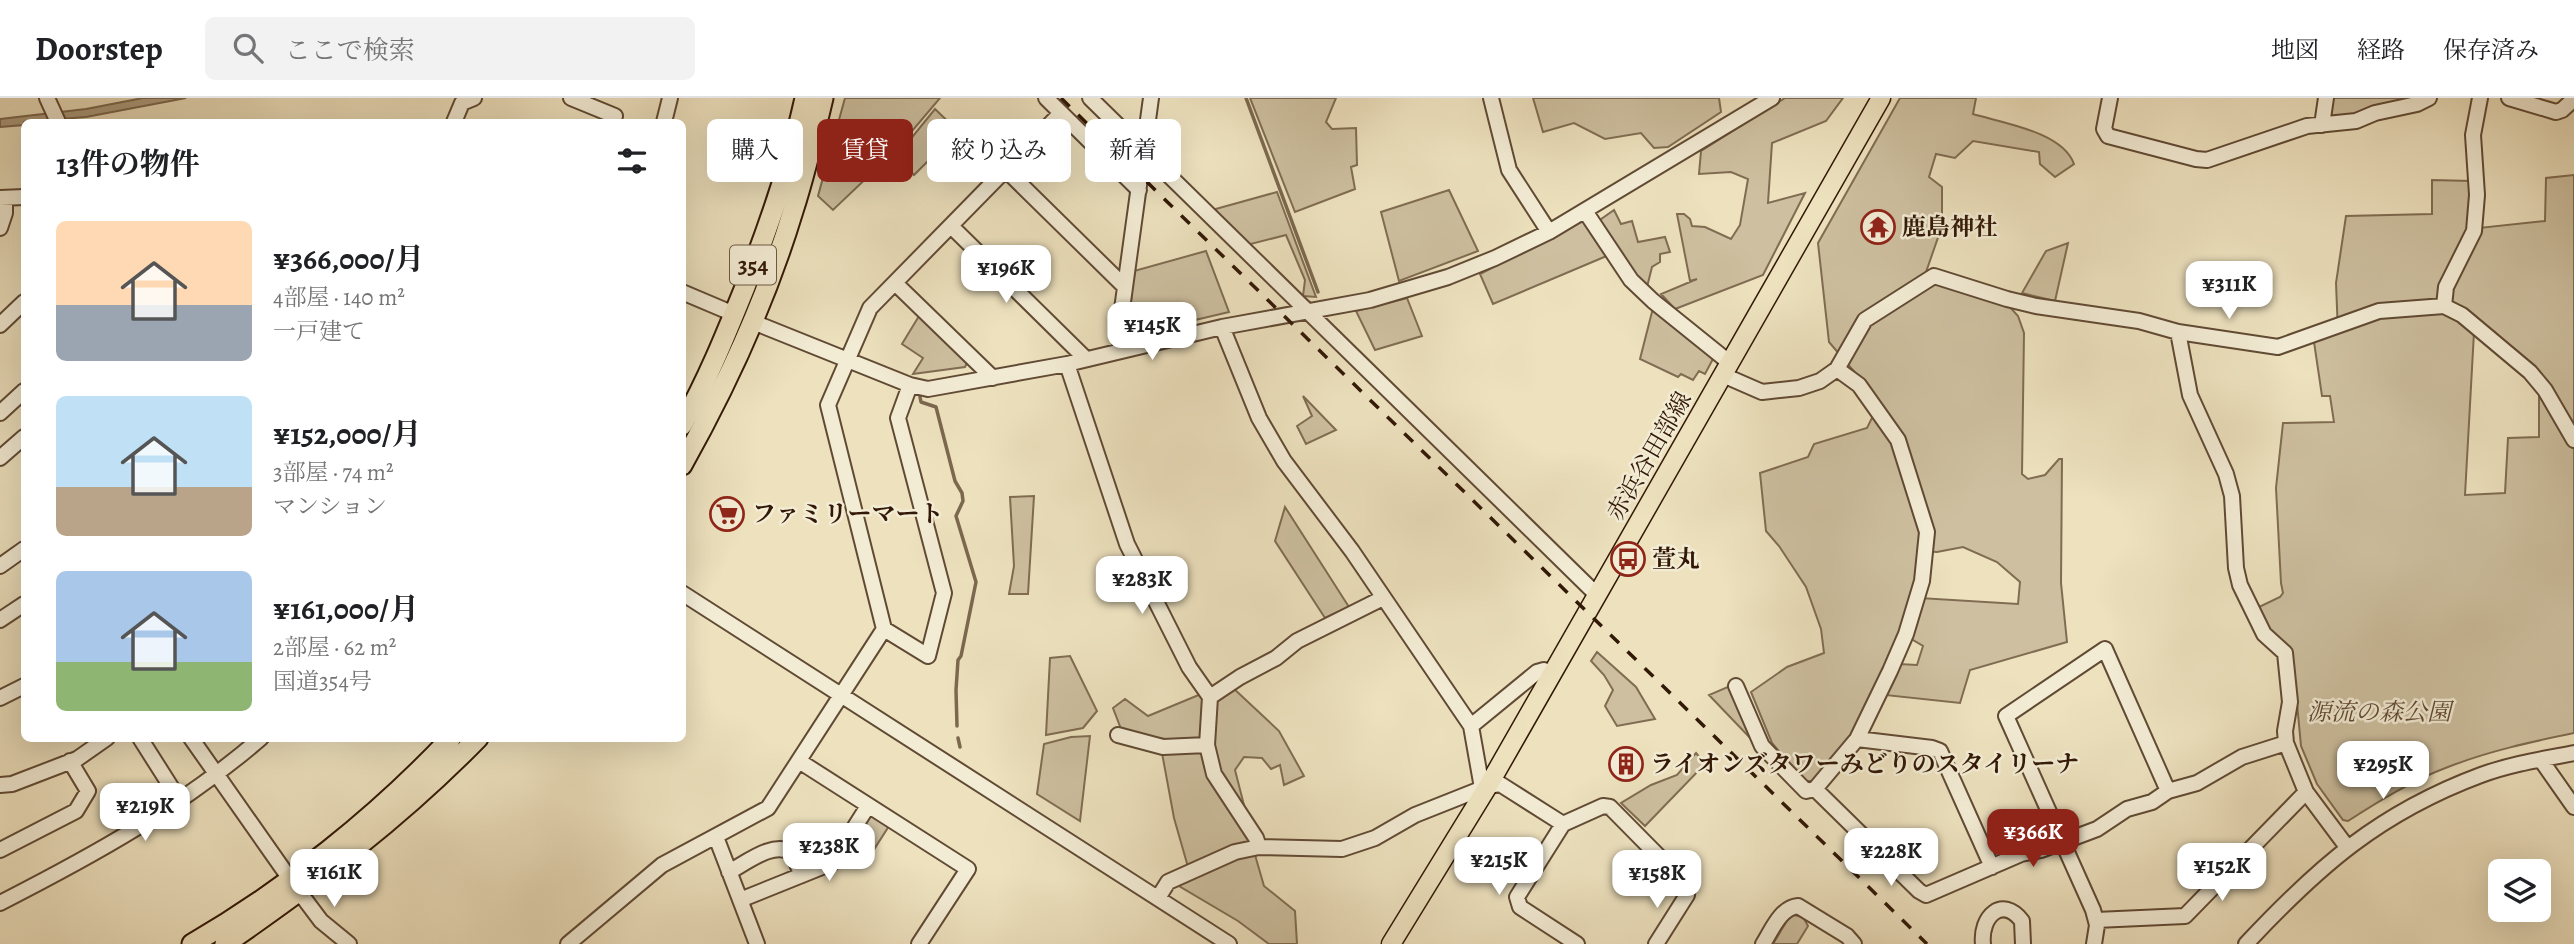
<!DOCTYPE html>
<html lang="ja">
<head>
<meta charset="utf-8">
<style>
	:root { --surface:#fff; --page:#f2f2f2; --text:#202124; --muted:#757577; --line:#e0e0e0; --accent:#8f2418 }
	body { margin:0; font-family:Alegreya,"Noto Serif JP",serif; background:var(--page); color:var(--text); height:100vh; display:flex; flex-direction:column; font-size:26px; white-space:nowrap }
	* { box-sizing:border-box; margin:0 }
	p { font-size:23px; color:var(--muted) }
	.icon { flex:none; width:38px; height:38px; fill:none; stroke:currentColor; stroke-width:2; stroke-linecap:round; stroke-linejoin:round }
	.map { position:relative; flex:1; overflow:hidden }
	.side { position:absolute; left:21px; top:21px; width:665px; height:623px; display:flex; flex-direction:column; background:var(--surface); border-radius:10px; box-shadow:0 7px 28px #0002 }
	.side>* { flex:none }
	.banner { position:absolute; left:707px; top:21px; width:665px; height:63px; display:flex; gap:14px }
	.buttons { position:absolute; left:2488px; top:761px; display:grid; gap:14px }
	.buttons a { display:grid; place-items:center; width:63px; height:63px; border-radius:10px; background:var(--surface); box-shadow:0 7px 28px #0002; font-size:35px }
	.price { position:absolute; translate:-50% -60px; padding:0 16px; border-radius:14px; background:#fff; color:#222; font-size:23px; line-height:46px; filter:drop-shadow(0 2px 4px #0008) }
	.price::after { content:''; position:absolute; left:50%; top:42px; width:21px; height:16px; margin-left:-10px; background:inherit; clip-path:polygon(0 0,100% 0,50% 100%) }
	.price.current { background:var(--accent); color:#fff }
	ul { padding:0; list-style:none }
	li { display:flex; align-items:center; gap:21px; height:175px; padding:0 35px }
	li span { display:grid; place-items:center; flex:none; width:196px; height:140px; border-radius:10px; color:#555 }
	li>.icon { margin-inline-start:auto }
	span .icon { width:84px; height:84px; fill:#fffc; stroke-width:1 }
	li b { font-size:30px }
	h2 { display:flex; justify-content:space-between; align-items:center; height:84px; padding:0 35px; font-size:30px }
	.tag { padding:0 24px; border-radius:10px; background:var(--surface); box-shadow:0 7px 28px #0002; font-size:24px; line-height:63px }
	.tag.current { background:var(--accent); color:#fff }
	header { display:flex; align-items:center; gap:42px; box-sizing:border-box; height:98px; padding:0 35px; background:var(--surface); border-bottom:2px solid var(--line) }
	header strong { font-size:33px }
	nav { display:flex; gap:38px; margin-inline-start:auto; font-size:24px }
	.search { width:490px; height:63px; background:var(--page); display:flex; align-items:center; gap:18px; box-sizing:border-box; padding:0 24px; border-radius:10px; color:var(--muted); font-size:26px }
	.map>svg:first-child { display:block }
</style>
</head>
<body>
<header>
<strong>Doorstep</strong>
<div class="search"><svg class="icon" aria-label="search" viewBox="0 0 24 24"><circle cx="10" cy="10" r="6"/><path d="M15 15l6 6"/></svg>ここで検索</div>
<nav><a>地図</a><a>経路</a><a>保存済み</a></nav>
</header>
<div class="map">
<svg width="2574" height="846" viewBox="0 0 2574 846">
	<rect width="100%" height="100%" fill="#ede1be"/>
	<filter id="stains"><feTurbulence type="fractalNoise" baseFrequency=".00286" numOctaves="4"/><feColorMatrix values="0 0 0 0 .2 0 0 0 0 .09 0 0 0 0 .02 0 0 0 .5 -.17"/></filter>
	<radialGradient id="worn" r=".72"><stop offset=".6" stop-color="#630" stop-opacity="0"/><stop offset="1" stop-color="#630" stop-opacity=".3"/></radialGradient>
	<path fill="#cdbf9f" stroke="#806c52" stroke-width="2" fill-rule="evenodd" d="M845 0H940L896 52 833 112 818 98Z
		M1250 0H1336L1326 24 1332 31 1356 30 1357 67 1351 69 1355 91 1295 114Z
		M1533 0H1719L1721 14 1668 49 1654 50 1641 35 1605 41 1574 25 1543 34Z
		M1785 0H1843L1826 23 1772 45 1768 105 1805 95 1763 177 1675 211 1661 196 1697 181 1690 183 1677 116H1684L1690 121 1692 128 1705 129 1731 141 1740 127 1748 81 1731 74 1699 76 1701 53Z
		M1900 0H1976L1973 16C2003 25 2063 34 2074 66L2055 79 2040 66 2039 54 1973 43 1955 60 1936 56 1929 79 1942 89V128L1925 177 2009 208 2018 218 2024 235 2022 376 2028 381 2045 377 2059 361H2062L2061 485 2067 544 1970 572 1960 605 1885 597 1899 566 1917 567 1923 548 1908 539 1920 500 2018 506 2020 484 1997 464 1963 449 1937 454 1922 453 1908 519 1851 640 1815 683H1804L1772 645 1751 594 1787 569 1824 555 1821 531 1806 489 1779 448 1766 433 1760 375 1808 359 1814 346 1867 330 1880 304 1829 244 1818 145Z
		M2333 0H2418L2333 23 2330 18Z
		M935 11 958 33 914 77 896 59Z
		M2574 77V635C2531 644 2489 653 2448 669 2413 682 2379 703 2348 723L2343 722 2317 686 2301 648 2292 552 2269 530 2257 510 2280 499 2283 495 2281 485 2276 390 2283 325 2334 324 2330 298H2322L2314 244 2338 235 2336 185 2346 118 2432 116V82L2472 83 2470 131 2545 123 2546 80ZM2474 234 2539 288V339L2508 340 2505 395 2465 397Z
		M1449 92 1478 153 1399 183 1381 114Z
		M1277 94 1316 199 1303 198 1305 182 1286 137 1247 147 1212 112Z
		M1614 112 1621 126 1632 123 1638 144 1665 139 1670 154 1660 156V164L1652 169 1647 189 1627 167 1597 124Z
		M1583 123 1586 124 1609 157 1493 206 1480 176Z
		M2068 145 2055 203 2022 195 2046 153Z
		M1206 153 1229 214 1132 237 1128 232 1134 173Z
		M1407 200 1422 238 1375 252 1356 213Z
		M1653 210 1714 259 1705 276 1699 273 1693 282 1681 276 1678 279 1640 261Z
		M919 218 968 263 965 269 913 276 923 260 902 246Z
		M1303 298 1336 332 1306 346 1297 328 1312 318Z
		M1034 398 1028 496H1009L1014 468 1010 399Z
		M1285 409 1349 509 1325 520 1275 443Z
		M1597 554 1636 589 1655 621 1617 628 1605 608 1613 592 1604 577 1591 563Z
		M1070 558 1097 613 1083 630 1046 637 1050 560Z
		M1730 588 1755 645 1709 597Z
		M1232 589 1279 633 1304 678 1284 687 1280 667 1271 671 1262 660 1244 659 1235 672 1246 715 1220 675 1213 651 1217 601Z
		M1201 596 1205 601 1201 640C1172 645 1148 639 1121 631L1113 610 1125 601 1148 618Z
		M1090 638 1080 723 1037 696 1044 646 1071 639Z
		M1192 653 1201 655 1253 744 1188 769 1174 720 1162 655Z
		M1696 655 1705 666 1645 728 1621 705 1651 687 1677 677Z
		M874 718 889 728 871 756 852 744 867 720Z
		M1238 756 1255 757 1264 788 1295 813 1297 846H1269L1238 823 1174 785Z
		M1794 817 1803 819 1808 828 1797 846H1773L1788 821Z"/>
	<path fill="#ad9d7f" stroke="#7c684f" stroke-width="2" d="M143 0H186L86 19 24 24V27L0 29V21L86 11Z"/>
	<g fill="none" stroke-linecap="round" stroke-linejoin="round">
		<path stroke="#7c684f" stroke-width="3.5" d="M1246 0 1318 194
			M920 299 921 304 936 309 955 383 962 395 963 403 956 418 976 484 961 558 958 562 956 592 957 628
			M958 640 960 649"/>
		<g stroke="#614a34" stroke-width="18">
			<path id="minor" d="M47 0 58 24
				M571 0 615 18 613 24
				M1046 0 1139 92
				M1090 0 1597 497
				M1491 0 1509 72 1549 134
				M2110 0 2104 31 2108 38 2196 61 2207 62 2307 28 2356 23 2375 15 2417 6 2429 0
				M2509 0 2556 14 2562 12 2574 1
				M454 24 462 5 474 0
				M664 24 670 0
				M2322 27 2326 0
				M1006 72 1124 188
				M0 100 24 99
				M1585 113 1631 182 1653 203 1730 265
				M951 128 1086 261
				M0 130 5 115V100
				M895 185 993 280
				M682 194 734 216
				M2444 208 2446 189 2474 133 2477 97 2473 37 2480 0
				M753 224 910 287 928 291 1067 266 1222 229 1370 202 1448 179 1495 160 1549 134 1772 0
				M0 227 24 204
				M1222 229 1259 320 1284 363 1352 453 1471 628 1482 690
				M2178 234 2190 297 2226 376 2232 398 2236 470 2240 487 2264 536 2285 555 2290 604 2285 633 2286 645 2306 694 2347 749
				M1121 253 1119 233 1151 0
				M1067 266 1127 446 1189 569 1210 599 1207 647 1214 676 1256 740 1259 749
				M1723 277 1762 294 1799 290 1820 283 1837 271 1865 222 1934 178 2007 201 2036 208 2139 223 2178 234 2278 249 2379 213 2444 208 2462 217 2530 274 2545 292 2574 342
				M0 315 24 293
				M0 360 24 339
				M0 468 24 451
				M682 495 1229 846
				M0 522 24 506
				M884 531 928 558 944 495 898 320 910 287
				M1736 588 1762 648 1806 693 1815 691 1857 641 1890 573 1906 536 1922 483 1927 434 1898 342 1859 287 1837 271
				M1210 599 1240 579 1276 560 1297 543 1383 500
				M0 600 24 588
				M1471 628 1537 574 1544 572 1552 576
				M1118 637 1163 649 1207 647
				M140 640 180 703
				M191 640 290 781
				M1857 641 1932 650 1940 653 1992 769
				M2541 662 2574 709
				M799 663 968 771 919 846
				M0 687 12 686 77 661 107 640
				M1815 691 1919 793 1926 797 2021 756 2041 752 2097 731 2127 711 2152 704 2168 693 2197 685 2242 659 2286 645
				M716 739 757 846
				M0 752 76 713 88 693 70 663
				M789 753 798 739
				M729 774C746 765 774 742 792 755L802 777
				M300 795 321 823 349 846
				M1158 800 1168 784 1235 754 1259 749 1342 751 1375 740 1415 717 1488 688 1500 686 1563 726
				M740 802 832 765 868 708
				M0 805C94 757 181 709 261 640
				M2096 822 2185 818 2306 694
				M568 846 662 767 768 710 884 531 828 307 870 210 1061 15
				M1577 846 1520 809 1517 799 1563 726 1603 708 1610 709 1688 788 1687 797 1656 846
				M1763 846C1772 832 1780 810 1798 808L1847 838 1854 846
				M1983 846C1980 819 2002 797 2022 823L2023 846
				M2094 846 2097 827 2093 812 2006 618 2105 551 2168 693
				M2246 846C2319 768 2379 715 2481 677 2511 666 2543 661 2574 655"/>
		</g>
		<g stroke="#321806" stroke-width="21">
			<path id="major" d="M1391 846 1488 688 1881 0"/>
		</g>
		<g stroke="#321806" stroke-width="23">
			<path id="highway" d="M682 327C707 283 726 236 745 189 769 128 791 65 805 0
				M682 367C727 287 766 202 793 113 805 76 814 38 823 0
				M192 846C285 792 377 719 451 640
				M225 846C315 784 401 719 478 640"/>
		</g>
		<use href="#minor" stroke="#f3ecd5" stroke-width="14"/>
		<use href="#major" stroke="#ede1be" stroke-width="18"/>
		<use href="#highway" stroke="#ede1be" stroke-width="19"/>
		<path stroke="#321806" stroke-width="3.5" stroke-dasharray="12 12" stroke-linecap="butt" d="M1061 0 1927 846"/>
	</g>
	<defs>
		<g id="temple-ring" transform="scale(1.75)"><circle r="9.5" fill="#f3ecd5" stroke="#8f2418" stroke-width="1.5"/><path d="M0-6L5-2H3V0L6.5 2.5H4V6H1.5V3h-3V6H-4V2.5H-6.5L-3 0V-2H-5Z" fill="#8f2418"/></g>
		<g id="supermarket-ring" transform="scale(1.75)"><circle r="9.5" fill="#f3ecd5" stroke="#8f2418" stroke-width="1.5"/><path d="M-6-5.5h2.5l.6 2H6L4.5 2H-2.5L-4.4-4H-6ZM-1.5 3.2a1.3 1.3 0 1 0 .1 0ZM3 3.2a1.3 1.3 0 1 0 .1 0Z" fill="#8f2418"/></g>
		<g id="bus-ring" transform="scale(1.75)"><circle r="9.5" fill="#f3ecd5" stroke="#8f2418" stroke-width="1.5"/><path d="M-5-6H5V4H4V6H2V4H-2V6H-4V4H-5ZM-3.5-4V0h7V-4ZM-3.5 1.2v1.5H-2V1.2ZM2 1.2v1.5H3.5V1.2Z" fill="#8f2418"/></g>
		<g id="building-ring" transform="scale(1.75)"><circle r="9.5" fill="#f3ecd5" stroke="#8f2418" stroke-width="1.5"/><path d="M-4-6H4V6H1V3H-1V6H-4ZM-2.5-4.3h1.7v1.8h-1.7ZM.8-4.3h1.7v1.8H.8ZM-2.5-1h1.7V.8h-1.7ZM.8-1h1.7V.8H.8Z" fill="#8f2418"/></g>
	</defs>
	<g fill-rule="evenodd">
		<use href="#temple-ring" x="1878" y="129"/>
		<use href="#supermarket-ring" x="727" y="416"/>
		<use href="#bus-ring" x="1628" y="461"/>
		<use href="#building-ring" x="1626" y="666"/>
	</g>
	<g text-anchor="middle" stroke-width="5" stroke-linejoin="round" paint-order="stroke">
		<rect fill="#f3ecd5" stroke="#6c5844" stroke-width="2" x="730" y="147.5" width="46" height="39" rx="5"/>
		<g font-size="23" font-weight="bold" fill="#321806">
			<text x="753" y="175">354</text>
		</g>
		<g font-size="24" font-weight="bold" fill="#321806" stroke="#f3ecd5" text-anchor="start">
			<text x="1902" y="137">鹿島神社</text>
			<text x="752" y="424">ファミリーマート</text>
			<text x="1652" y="469">萱丸</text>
			<text x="1650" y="674">ライオンズタワーみどりのスタイリーナ</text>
		</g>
		<g font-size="24" fill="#321806" stroke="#f3ecd5">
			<text transform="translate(1649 358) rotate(-60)" y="8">赤浜谷田部線</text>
		</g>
		<g font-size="24" font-style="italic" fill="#604a34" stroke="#f3ecd5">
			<text x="2379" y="622">源流の森公園</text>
		</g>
	</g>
	<rect width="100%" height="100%" filter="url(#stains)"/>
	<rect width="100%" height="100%" fill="url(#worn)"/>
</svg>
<div class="buttons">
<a><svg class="icon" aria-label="layers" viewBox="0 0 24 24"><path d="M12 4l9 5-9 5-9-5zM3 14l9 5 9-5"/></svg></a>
</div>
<b class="price" style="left:1006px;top:207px">¥196K</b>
<b class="price" style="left:2229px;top:223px">¥311K</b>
<b class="price" style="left:1152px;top:264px">¥145K</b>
<b class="price" style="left:1142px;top:518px">¥283K</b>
<b class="price" style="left:2383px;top:703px">¥295K</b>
<b class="price" style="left:145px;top:745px">¥219K</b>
<b class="price current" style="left:2033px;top:771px">¥366K</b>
<b class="price" style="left:829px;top:785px">¥238K</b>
<b class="price" style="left:1891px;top:790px">¥228K</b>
<b class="price" style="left:1499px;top:799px">¥215K</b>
<b class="price" style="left:2222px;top:805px">¥152K</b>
<b class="price" style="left:334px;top:811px">¥161K</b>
<b class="price" style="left:1657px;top:812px">¥158K</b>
<div class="banner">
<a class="tag">購入</a>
<a class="tag current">賃貸</a>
<a class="tag">絞り込み</a>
<a class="tag">新着</a>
</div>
<section class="side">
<h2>13件の物件<svg class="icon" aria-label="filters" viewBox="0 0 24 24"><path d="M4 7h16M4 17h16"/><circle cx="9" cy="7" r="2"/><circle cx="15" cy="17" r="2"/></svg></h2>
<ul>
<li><span style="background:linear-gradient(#ffd9b3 60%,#9aa5b1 0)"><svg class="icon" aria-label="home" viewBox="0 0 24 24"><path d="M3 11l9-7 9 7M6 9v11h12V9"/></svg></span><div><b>¥366,000/月</b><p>4部屋 · 140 m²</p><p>一戸建て</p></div></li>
<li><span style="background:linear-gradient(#bfe0f5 65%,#b9a48a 0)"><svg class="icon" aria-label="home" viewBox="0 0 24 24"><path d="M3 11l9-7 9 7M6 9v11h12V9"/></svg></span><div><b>¥152,000/月</b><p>3部屋 · 74 m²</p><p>マンション</p></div></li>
<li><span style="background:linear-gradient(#a9c7e8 65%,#8fb573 0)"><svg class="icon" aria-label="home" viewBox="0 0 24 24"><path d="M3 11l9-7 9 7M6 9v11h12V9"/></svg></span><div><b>¥161,000/月</b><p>2部屋 · 62 m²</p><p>国道354号</p></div></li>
</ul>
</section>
</div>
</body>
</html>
